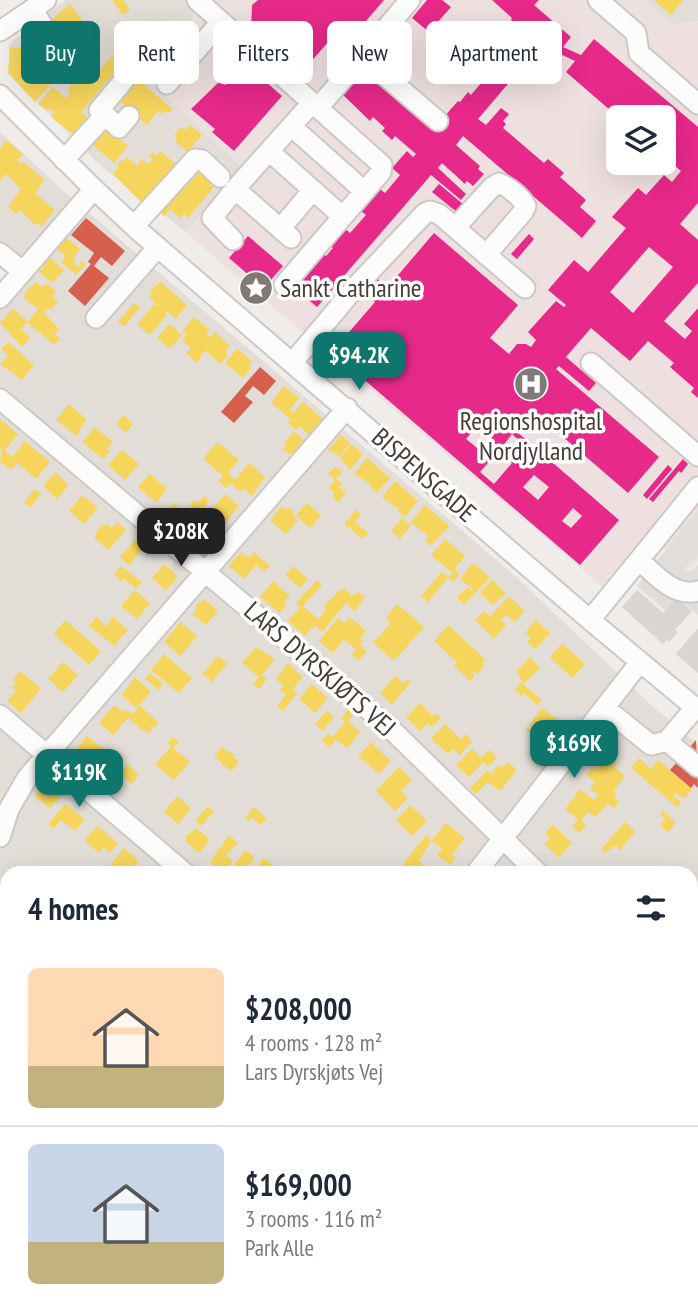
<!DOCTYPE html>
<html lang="en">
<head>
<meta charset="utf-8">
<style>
	:root { --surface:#fff; --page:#f2f2f3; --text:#1f2937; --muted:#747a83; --line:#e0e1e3; --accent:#0f766e }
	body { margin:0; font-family:"PT Sans Narrow",sans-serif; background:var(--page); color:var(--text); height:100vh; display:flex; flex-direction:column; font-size:26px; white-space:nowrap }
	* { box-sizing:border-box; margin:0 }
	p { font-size:23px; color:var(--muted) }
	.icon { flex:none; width:38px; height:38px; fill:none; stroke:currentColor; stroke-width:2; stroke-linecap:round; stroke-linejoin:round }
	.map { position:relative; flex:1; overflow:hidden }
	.details { position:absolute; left:0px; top:866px; width:698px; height:450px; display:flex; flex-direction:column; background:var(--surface); border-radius:21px 21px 0 0; box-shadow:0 7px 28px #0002 }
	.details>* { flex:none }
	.top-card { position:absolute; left:21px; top:21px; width:656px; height:63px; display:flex; gap:14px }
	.buttons { position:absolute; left:606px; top:105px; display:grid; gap:14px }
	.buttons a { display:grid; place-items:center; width:70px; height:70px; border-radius:10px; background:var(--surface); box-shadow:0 7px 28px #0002; font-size:35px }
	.price { position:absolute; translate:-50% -60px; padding:0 16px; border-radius:14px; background:var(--accent); color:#fff; font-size:23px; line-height:46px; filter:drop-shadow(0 2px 4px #0008) }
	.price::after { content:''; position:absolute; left:50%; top:42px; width:21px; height:16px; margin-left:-10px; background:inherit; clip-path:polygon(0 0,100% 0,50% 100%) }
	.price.on { background:#222; color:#fff }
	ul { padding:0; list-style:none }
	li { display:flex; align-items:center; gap:21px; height:175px; padding:0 28px }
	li+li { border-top:2px solid var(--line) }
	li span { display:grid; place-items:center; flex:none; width:196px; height:140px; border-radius:10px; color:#555 }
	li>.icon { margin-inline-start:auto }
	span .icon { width:84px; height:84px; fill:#fffc; stroke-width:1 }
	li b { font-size:30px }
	h2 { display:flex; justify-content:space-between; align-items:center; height:84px; padding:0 28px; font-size:30px }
	.chip { padding:0 24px; border-radius:10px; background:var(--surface); box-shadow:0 7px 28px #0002; font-size:24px; line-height:63px }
	.chip.on { background:var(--accent); color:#fff }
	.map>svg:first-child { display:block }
</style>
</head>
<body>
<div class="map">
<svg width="698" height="1315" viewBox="0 0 698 1315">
	<rect width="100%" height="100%" fill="#efece9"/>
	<path fill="#e3ddd7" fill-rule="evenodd" d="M66 0H207L145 76 242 167 186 232 99 164 9 73V44Z
		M644 0H698V21L672 24Z
		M0 132 68 195 514 575 650 704 698 744V1315H0V280L18 259 0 243ZM7 873H691V1309H7Z"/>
	<path fill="#eee0de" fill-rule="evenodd" d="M207 0H644L672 24 698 21V561L689 569 646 535 602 586 186 233 242 167 144 76ZM618 117H663V163H618Z"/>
	<path fill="#e1ddda" d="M698 510V554L685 568 690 572 698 564V615L677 597 665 610 637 586Z"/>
	<path fill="#f6d55c" d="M112 0H123L130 10 123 15Z
		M654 0H683L671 15Z
		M70 4 86 25 78 31 76 29 72 32 70 30 60 37 49 22Z
		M27 36 42 37 40 53H33L32 63 27 69 34 75 61 45 65 48 70 42 81 50 35 102 8 73 10 48 21 47 22 40Z
		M126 39 138 49 144 43 157 54 138 80 173 109 169 113 165 111 162 114 158 111 147 125 119 101 137 80 120 66 81 112 90 120 76 136 57 122 51 116 54 112 48 108 46 110 38 104 53 87 66 98 70 93 67 90 80 74 85 71 93 78Z
		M190 125 202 135 187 152 175 141 177 139 174 136 181 127 185 130Z
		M105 127 128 146 114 163 91 143Z
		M6 140 23 154 17 160 22 164 23 162 45 180 35 193 55 210 41 227 37 223 35 225 20 210 16 214 8 207 21 189 6 174 0 181V148Z
		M160 151 178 166 144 205 113 174 119 166 117 164 121 160 123 162 127 157 137 166 142 159 148 164 153 159 149 156 152 152 156 156Z
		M191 168 198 174 200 173 214 187 188 218 184 214 180 218 170 209 164 216 156 209Z
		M67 238 80 249 73 258 76 261 74 263 78 267 82 261 86 264 76 275 61 262 66 256 57 250Z
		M50 258 64 270 53 283 39 272Z
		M36 282 42 287 46 283 56 291 52 296 58 302 50 310 48 308 44 313 59 329 55 334 60 339 54 345 27 322 21 329 30 337 22 347 0 323 13 309 28 322 38 309 23 297 30 286Z
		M161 282 187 305 176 319 167 311 165 313 167 315 150 335 137 325 154 304 157 306 158 305 149 296 153 292 150 290Z
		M134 303 140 307 124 327 118 322Z
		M194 317 210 330 206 334 210 337 215 332 230 346 225 352 228 355 220 364 205 350 197 363 186 353 191 348 182 341 187 335 182 331Z
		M169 324 182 335 170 349 157 338Z
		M8 342 34 365 22 380 0 364 8 355 1 349Z
		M237 349 252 361 249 366 251 368 243 378 225 363Z
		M284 386 299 398 290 409 294 413 303 402 323 419 309 435 300 426 296 430 288 423 291 419 271 403Z
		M69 404 86 419 77 436 56 420Z
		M123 415 133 424 126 433 116 424Z
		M0 419 18 434 5 450 12 457 25 441 50 462 36 479 17 463 11 470 0 461 2 451 0 449Z
		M95 427 113 442 107 448 110 451 103 459 82 442Z
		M294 432 304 440 291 455 283 449 286 445 284 443Z
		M341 435 350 443 340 456 328 450Z
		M217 442 239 460 228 473 235 480 249 463 265 477 252 496 244 489 239 491 230 483 226 488 218 481 223 476 203 459Z
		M351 444 363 454 350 470 340 458Z
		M122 450 139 464 125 480 108 465Z
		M367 458 390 478 377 493 370 487 372 485 354 474Z
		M335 466 342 472 336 479 342 484 339 487 346 493 338 502 332 497 335 493 328 488 335 480 328 474Z
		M55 472 69 485 57 499 43 486Z
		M150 474 167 489 156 503 138 487Z
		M395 481 418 501 405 517 398 511 399 509 382 497Z
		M35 489 41 494 31 507 24 502Z
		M225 494 239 506 227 521 212 509Z
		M82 495 98 508 84 524 69 511Z
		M204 496 209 500 200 514 190 505 194 500 198 503Z
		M174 503 179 508 165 524 159 520Z
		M307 503 321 515 310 528 296 515Z
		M425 505 449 526 431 546 425 541 429 537 411 522Z
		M282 506 286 510 288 507 294 512 292 515 298 520 286 534 270 520Z
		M356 510 361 514 355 522 368 533 362 539 350 528 351 524 348 528 344 524Z
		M203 518 218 531 205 547 190 534Z
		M402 518 411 525 400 539 391 531Z
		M117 522 126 530 108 550 94 537 102 524 104 526 107 523 112 528Z
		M445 539 465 556 454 570 460 574 453 582 448 578 453 573 431 555Z
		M135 540 144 547 129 565 120 557Z
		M241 552 249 558 254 552 270 566 265 572 256 565 244 579 229 566Z
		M473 563 490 577 464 605 457 597 468 587 472 591 473 589 460 579Z
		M164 564 178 576 166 591 152 578Z
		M121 566 142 582 136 589 123 578 121 581 114 574Z
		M293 566 308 579 300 588 285 575Z
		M442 572 448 577 428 602 421 596Z
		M317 580 322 585 303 606 318 619 326 610 323 608 339 590 341 591 344 588 352 596 358 592 365 597 355 611 346 603 322 632 315 625 305 636 288 621 300 607 296 603Z
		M492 580 506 593 493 605 480 593Z
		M273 581 290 596 284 603 286 606 280 613 260 597Z
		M135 590 150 603 137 619 121 606Z
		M509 596 525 611 515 622 506 615 501 620 506 625 494 639 475 620 484 611 490 616Z
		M205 599 218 611 206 625 192 614 197 608 195 606Z
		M397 604 424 627 394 661 373 643 391 623 386 618Z
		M96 617 106 626 113 617 128 630 114 646 89 626Z
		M350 617 366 631 360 638 363 641 360 645 367 651 358 661 352 654 356 649 344 640 333 653 319 641 338 618 344 623Z
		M65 620 101 651 89 665 54 634Z
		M536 620 550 633 535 649 527 642 531 638 525 633Z
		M180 622 197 636 180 656 164 642Z
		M448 625 485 659 482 663 485 666 477 674 474 671 472 673 475 676 470 681 454 666 457 662 434 641Z
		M562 643 585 664 572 678 550 657Z
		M256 647 275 659 262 675 267 679 259 689 253 684 259 677 242 663Z
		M164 654 192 678 179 693 151 670Z
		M218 656 227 664 212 682 202 674Z
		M530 657 540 668 523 684 542 700 537 705 524 693 522 696 515 690 522 681 516 671Z
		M63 662 78 675 63 692 48 679Z
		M288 663 303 677 293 689 297 693 283 711 277 706 286 695 280 690 284 686 276 679Z
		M20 671 41 688 21 713 7 701 16 691 12 687 16 683 13 680Z
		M150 673 163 684 158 690 145 679Z
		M395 676 403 683 407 679 411 682 392 705 380 693Z
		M135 677 151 692 136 708 122 695Z
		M312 684 328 698 315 713 299 699Z
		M420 703 433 716 435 713 441 718 432 727 428 723 420 731 406 717Z
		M114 705 123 712 126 709 132 714 140 706 159 723 154 728 150 724 152 730 149 733 145 730 143 731 128 718 113 735 99 723Z
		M542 708 557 719 543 737 541 734 538 739 525 729 527 727 537 734 538 733 529 725Z
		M348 710 354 714 348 721 360 732 347 748 335 739 330 748 322 741 328 734 333 737 345 722 341 718Z
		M327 711 334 717 323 731 315 724Z
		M445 724 461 739 466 734 472 742 460 755 453 749 448 754 431 738Z
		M87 736 110 754 104 762 100 759 93 770 72 754Z
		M173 737 179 742 173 748 190 762 174 780 155 765 171 746 168 743Z
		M371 742 391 761 379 774 358 756Z
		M222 747 235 755 233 757 239 762 232 771 221 764 222 763 214 756Z
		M472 749 481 758 489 750 497 758 488 767 483 762 469 777 456 765Z
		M609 754 617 763 614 767 625 776 614 791 617 794 614 798 619 802 614 808 608 804 595 817 588 812 581 821 586 825 580 833 572 827 578 819 565 809 580 789 594 800 598 795 590 788 595 781 586 775 592 767 595 770Z
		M639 758 651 769 658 760 692 789 684 799 676 793 673 796 681 802 677 807 631 768Z
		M507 762 517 770 500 791 488 782 476 794 470 788 487 770 491 774 498 765 502 768Z
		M112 763 122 771 128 764 139 775 132 784 125 778 115 790 100 777Z
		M399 767 412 780 401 791 408 798 395 811 376 791Z
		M48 781 63 793 50 808 35 796Z
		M177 796 191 808 178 824 164 812Z
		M65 804 85 819 75 831 61 820 53 829 48 824Z
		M410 805 427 821 412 836 396 820Z
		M208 806 214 811 201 826 195 821Z
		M254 807 267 819 260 825 252 818 249 821 245 817Z
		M663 811 676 822 668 832 660 825 665 819 660 814Z
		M625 822 635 832 620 850 615 846 605 853 601 849Z
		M446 823 465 838 452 855 456 858 450 865 437 855 442 849 431 841 419 861 433 873H396L426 835 432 840Z
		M553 825 572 843 559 857 544 844 550 838 545 833Z
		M97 826 118 843 110 853 104 847 99 853 84 840Z
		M196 828 210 840 199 853 185 841 187 839 185 837Z
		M229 835 238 843 226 855 233 861 224 873 210 862Z
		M124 848 139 861 128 873 121 869 118 873H113L107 869Z
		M246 850 255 858 243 872 234 864Z
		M264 858 277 868 273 873H251Z
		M0 934 7 940V961L0 955Z
		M695 960 698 964V999L691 992V964Z
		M0 1139 7 1146V1167L0 1161Z
		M15 1309H39L43 1312 40 1315H13L11 1313Z
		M136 1309H172L179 1315H142Z
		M313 1309H339L345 1315H314L311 1311Z
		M420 1309H460L462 1311 458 1315H429L427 1313 425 1315Z
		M657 1309H675L679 1314 657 1315 654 1311Z"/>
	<path fill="#d6604d" d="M86 218 125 251 112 266 101 257 94 266 109 278 85 306 68 291 91 264 88 262 94 253 71 235Z
		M260 367 276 381 264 395 253 386 245 396 253 402 234 423 221 412Z
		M696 740 698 788 694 784 691 788 670 770Z"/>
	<path fill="#e7298a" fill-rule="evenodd" d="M258 0H384L341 50 330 40 300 74 251 32 252 5Z
		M427 0H442L451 7 429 32 412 18Z
		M492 0H539L534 5 571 37 563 47 581 55 594 39 698 127V203L680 224 698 240V283L664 321 685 339 692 331 684 324 698 308V398L691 392 694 388 670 367 674 363 648 341 630 361 591 328 566 357 596 383 589 391 559 366 556 369 659 457 628 493 533 411 516 431 619 520 580 565 332 352 375 302 366 293 378 279 387 288 434 233 518 305 490 338 509 354 517 344H526L531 347 536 340 528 332 556 301 564 307 566 305 548 290 574 260 588 272 626 228 612 217 638 188 646 195 664 175 672 182 681 171 663 156V117H618L566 72 575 61 558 53 556 55 543 43 478 119 486 125 501 108 509 114 503 121 506 124 503 128 544 163 548 159 564 173 560 177 586 200 580 207 596 221 582 238 463 136 456 145 480 166 478 169 484 174 473 186 467 181 465 184 442 163 438 168 466 194 461 200 431 175 317 307 291 285 321 252 326 256 333 248 327 244 342 226 350 233 366 215 361 211 380 189 385 193 400 175 392 168 407 151 413 157 416 154 395 136 392 140 382 131 385 128 373 117 370 121 338 90 353 72 360 77 367 69 442 119 458 101 460 102 468 92 471 95 487 76 482 72 498 54 503 58 527 30 511 20 512 18ZM649 247 673 267 633 313 610 292ZM477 426 492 438 481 451 466 439ZM512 434 526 447 519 455 505 443ZM498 451 512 463 494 484 480 472ZM534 475 549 487 538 500 523 487ZM573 508 582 516 571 528 562 521Z
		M226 52 262 83 265 81 282 96 234 151 212 132 215 129 191 109 220 81 225 85 236 73 220 59Z
		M439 184 464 205 458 213 432 192Z
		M529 234 534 239 517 259 511 254Z
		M248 236 283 266 264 288 229 258Z
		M683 459 688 464 681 473 679 471 653 502 649 499Z
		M668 465 672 469 647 499 643 495Z"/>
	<path fill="#d9d5d1" d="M637 590 663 613 676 598 692 611 675 630 678 632 669 642 667 640 663 644 622 607Z
		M698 628V673L676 654Z"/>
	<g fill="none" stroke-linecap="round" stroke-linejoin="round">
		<g stroke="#ccc8c5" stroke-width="23">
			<path id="minor" d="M197 0 382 165 381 172 284 285
				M598 0 636 33 639 53 698 104
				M33 10C50 37 51 35 41 66
				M0 31 46 0
				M362 56 438 121
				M167 84 220 23
				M0 95 94 189 139 231 590 620 698 710
				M318 108 410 0
				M105 115 99 110 125 79
				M291 126 364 191
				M269 151 342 216
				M64 160 105 115 119 128 129 116
				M134 226 195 159 202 160 220 177
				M455 228 492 187 499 183C509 187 521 197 526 206L523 212 486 255
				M280 229 313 190
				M291 238 235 189 312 103
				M233 240 212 218 235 189
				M0 253 23 272
				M0 298 94 189
				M96 318 158 247
				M293 362 359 283 425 213 430 211 439 214 525 288
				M591 363 698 456
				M0 399 388 726 538 873
				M639 560 698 487
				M590 620 639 560C655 574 674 598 698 591
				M605 708 651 745 667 741 698 767
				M0 715 185 873
				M667 741 695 708
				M0 837 9 809 27 778 347 408
				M476 873 640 662
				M691 1024 698 1030
				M0 1216 7 1208
				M297 1309 302 1315
				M404 1309 410 1315
				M619 1309 624 1315
				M93 1315 98 1309"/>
		</g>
		<use href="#minor" stroke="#fdfcfc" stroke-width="19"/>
	</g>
	<defs>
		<g id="sight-disc" transform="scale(1.75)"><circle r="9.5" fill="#807a75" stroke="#fff"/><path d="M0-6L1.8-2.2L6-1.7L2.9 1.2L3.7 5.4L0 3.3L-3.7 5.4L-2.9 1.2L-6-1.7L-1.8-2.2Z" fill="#fff"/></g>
		<g id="hospital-disc" transform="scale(1.75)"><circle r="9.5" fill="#807a75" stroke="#fff"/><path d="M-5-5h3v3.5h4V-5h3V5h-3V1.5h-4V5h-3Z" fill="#fff"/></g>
	</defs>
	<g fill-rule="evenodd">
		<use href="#sight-disc" x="256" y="288"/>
		<use href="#hospital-disc" x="531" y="384"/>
	</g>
	<g text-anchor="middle" stroke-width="7" stroke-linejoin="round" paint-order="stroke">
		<g font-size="26" fill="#453d36" stroke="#fff" text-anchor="start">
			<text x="280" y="297">Sankt Catharine</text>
			<text x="531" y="430" text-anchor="middle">Regionshospital<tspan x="531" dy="30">Nordjylland</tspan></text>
		</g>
		<g font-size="26" fill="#453d36" stroke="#fff">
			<text transform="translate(424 475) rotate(41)" y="9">BISPENSGADE</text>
			<text transform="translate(320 669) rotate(41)" y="9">LARS DYRSKJØTS VEJ</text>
		</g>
	</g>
</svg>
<div class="buttons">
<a><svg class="icon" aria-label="layers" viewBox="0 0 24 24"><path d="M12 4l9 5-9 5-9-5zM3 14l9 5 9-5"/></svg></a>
</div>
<b class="price" style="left:359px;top:392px">$94.2K</b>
<b class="price on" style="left:181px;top:568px">$208K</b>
<b class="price" style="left:574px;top:780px">$169K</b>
<b class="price" style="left:79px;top:809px">$119K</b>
<div class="top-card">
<a class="chip on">Buy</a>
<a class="chip">Rent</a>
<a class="chip">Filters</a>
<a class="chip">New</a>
<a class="chip">Apartment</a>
</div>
<section class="details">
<h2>4 homes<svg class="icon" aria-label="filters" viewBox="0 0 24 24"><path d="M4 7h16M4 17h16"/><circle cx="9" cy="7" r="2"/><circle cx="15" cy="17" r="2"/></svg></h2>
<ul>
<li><span style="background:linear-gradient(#ffd9b3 70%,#c2b280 0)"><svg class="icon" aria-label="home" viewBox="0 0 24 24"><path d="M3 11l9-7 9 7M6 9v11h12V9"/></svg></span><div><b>$208,000</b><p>4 rooms · 128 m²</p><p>Lars Dyrskjøts Vej</p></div></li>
<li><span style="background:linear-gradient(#c9d6e8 70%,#c2b280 0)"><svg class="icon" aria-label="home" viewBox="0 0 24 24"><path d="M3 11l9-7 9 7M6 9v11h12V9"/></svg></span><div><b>$169,000</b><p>3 rooms · 116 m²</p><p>Park Alle</p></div></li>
</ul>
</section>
</div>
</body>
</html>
